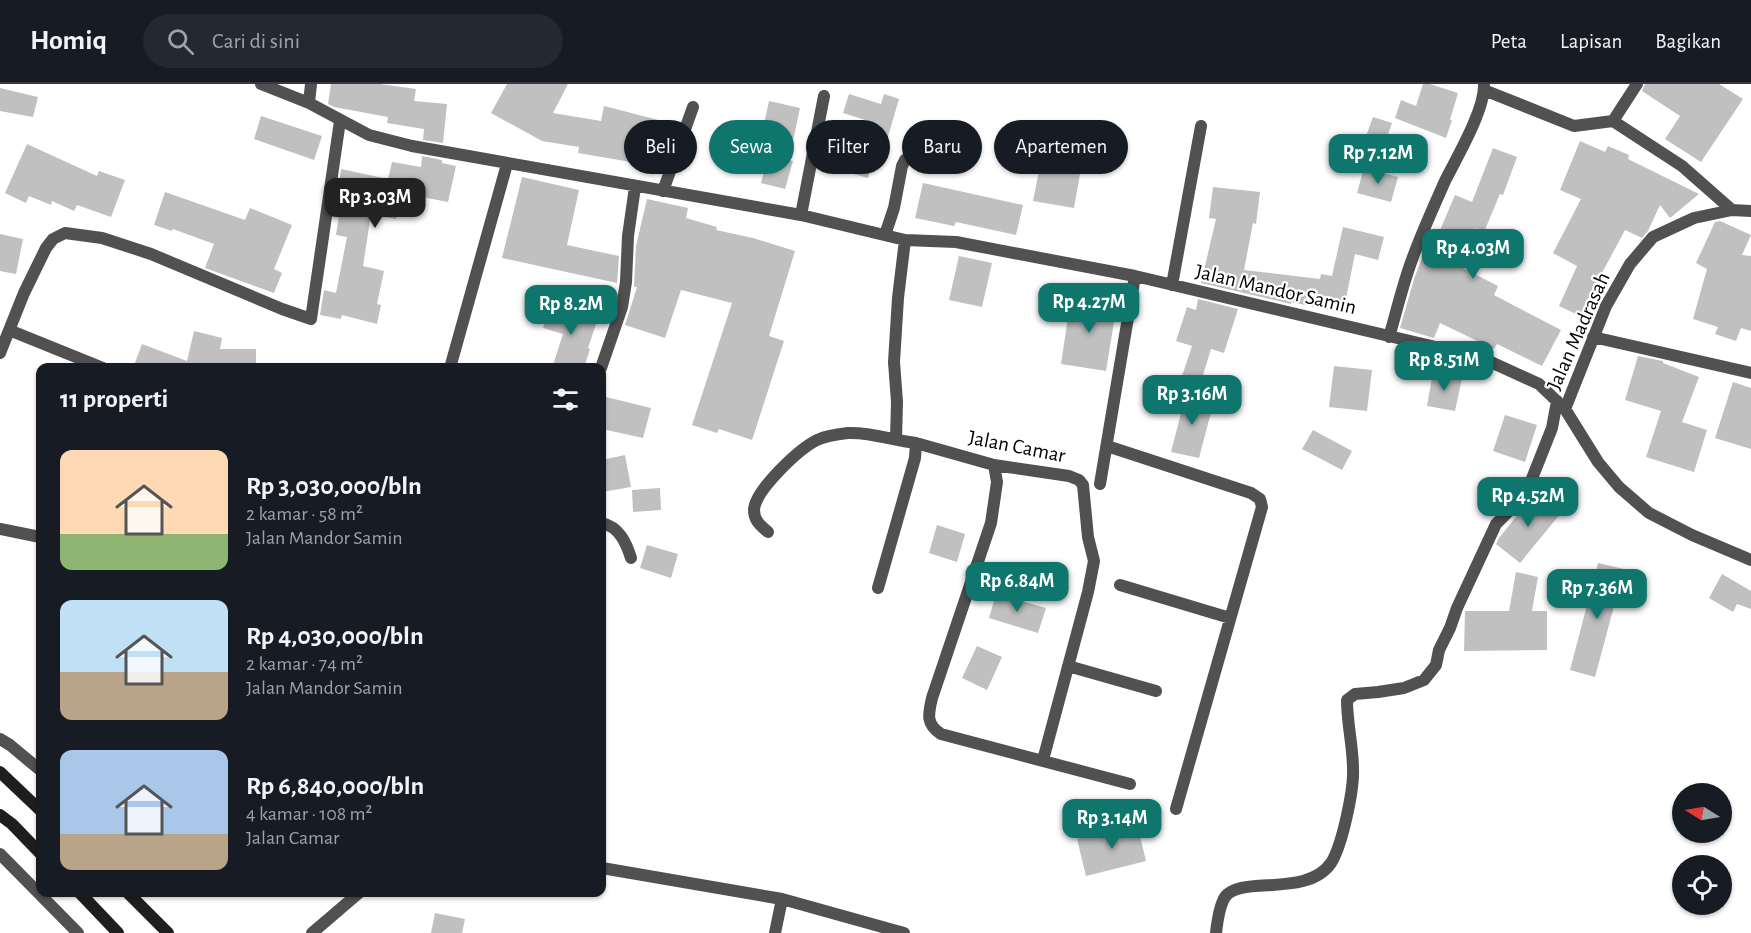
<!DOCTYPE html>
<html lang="id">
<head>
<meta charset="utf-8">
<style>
	:root { --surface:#171b24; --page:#242831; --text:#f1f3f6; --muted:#9ea1a6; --line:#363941; --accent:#0f766e }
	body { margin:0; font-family:"Alegreya Sans",sans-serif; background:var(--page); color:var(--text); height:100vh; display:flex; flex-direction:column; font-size:22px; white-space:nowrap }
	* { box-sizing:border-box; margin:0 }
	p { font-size:20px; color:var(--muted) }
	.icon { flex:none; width:33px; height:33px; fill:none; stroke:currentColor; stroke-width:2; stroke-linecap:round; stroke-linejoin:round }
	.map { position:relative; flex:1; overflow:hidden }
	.side { position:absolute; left:36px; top:279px; width:570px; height:534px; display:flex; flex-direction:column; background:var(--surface); border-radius:12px; box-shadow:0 2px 4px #0004 }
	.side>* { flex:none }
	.hud { position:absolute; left:624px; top:36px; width:570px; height:54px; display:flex; gap:12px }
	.needle { width:39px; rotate:281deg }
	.tools { position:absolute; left:1672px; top:699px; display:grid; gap:12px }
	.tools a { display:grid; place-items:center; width:60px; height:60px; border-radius:50%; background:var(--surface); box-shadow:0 2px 4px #0004; font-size:30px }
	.price { position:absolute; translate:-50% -51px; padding:0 14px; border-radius:12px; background:var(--accent); color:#fff; font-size:20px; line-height:39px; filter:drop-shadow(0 2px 3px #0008) }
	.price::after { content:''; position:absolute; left:50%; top:36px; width:18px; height:14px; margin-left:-9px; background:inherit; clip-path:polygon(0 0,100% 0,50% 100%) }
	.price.active { background:#222; color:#fff }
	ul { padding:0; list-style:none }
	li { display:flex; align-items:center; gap:18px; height:150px; padding:0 24px }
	li span { display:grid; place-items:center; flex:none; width:168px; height:120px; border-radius:12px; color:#555 }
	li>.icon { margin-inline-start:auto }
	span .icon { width:72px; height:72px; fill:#fffc; stroke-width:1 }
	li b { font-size:26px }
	h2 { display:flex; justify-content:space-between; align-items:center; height:72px; padding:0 24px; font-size:26px }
	.tag { padding:0 21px; border-radius:27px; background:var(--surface); box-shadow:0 2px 4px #0004; font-size:21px; line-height:54px }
	.tag.active { background:var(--accent); color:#fff }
	header { display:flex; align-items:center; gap:36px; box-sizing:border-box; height:84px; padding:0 30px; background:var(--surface); border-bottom:2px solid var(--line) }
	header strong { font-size:28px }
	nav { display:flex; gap:33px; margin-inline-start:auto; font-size:21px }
	.search { width:420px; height:54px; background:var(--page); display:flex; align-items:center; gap:15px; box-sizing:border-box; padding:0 21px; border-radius:33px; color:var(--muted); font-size:22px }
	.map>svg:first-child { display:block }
</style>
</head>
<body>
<header>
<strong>Homiq</strong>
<div class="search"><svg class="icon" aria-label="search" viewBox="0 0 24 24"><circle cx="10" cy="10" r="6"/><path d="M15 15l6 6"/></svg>Cari di sini</div>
<nav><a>Peta</a><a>Lapisan</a><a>Bagikan</a></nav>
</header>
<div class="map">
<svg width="1751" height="849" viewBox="0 0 1751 849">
	<rect width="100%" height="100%" fill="#fff"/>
	<path fill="#c0c0c0" d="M331 0H380L416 5 414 17 447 20 443 59 423 56 424 45 387 39 388 33 334 23 328 20Z
		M507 0H568L553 29 601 37 604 22 674 40 668 59H665L660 83 578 69 579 63 542 57 491 29Z
		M1423 0H1430L1458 9 1450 36H1452L1446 54 1395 34 1401 16 1416 22Z
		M1645 0H1719L1743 15 1701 78 1665 55 1680 32 1642 7Z
		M0 4 38 13 33 33 0 27Z
		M849 10 881 20 884 10 899 15 880 80 872 77 868 94 843 87 848 68 865 73 875 39 843 29Z
		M769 17 800 24 789 76 793 77 785 105 761 99 775 43 764 40Z
		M261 32 322 52 314 76 254 55Z
		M1373 33 1392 39 1381 70 1362 63Z
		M1580 57 1605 68 1608 62 1629 71 1628 75 1699 110 1670 134 1660 121 1648 147 1642 154 1625 146 1587 217 1597 221 1591 237 1559 222 1577 182 1553 169 1581 115 1560 106Z
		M27 60 97 92 99 87 125 96 111 133 77 121 74 127 52 117 51 121 29 112 26 119 5 109Z
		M1493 64 1517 73 1503 111 1500 110 1484 148 1475 144 1457 181 1498 202 1494 211 1561 246 1542 282 1497 260 1494 265 1440 239 1434 254 1400 244 1414 195 1429 155 1435 158 1455 111 1472 118Z
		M422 72 442 76V79L456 82 448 118 401 109 396 135 371 130 363 182 384 187 377 220 381 221 377 240 342 231 341 235 320 231 324 206 336 209 347 153 336 151 340 124 336 123 341 85 388 95 392 78 421 83Z
		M1041 77 1081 84 1074 124 1033 117Z
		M1364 84 1398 93 1391 118 1357 109Z
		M522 93 579 106 567 161 619 172 617 199 502 174Z
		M923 99 1023 121 1016 151 956 138 954 142 915 134Z
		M1213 103 1260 108 1256 140 1253 139 1244 186 1320 195 1321 190 1332 192 1343 143 1384 153 1378 176 1355 170 1343 229 1291 218V220L1201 199 1216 135 1209 134Z
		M165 108 245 136 250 124 292 141 274 185 282 189 274 209 205 184 214 160 173 145 172 147 154 141Z
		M647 115 688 124 686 134 717 143 716 146 753 154 795 167 769 252 784 257 752 356 719 345 717 349 692 341 732 219 681 206 665 254 625 241 637 203H634L636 162Z
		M1720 137 1751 151 1742 171 1751 172V247L1741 244 1736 257 1715 250 1718 243 1693 235 1707 185 1696 179 1715 138Z
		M0 150 23 155 16 190 0 187Z
		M959 172 992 179 982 223 949 216Z
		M1071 213 1117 220 1106 287 1061 280Z
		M1198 215 1238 225 1224 269 1211 265 1198 307 1179 301 1192 262 1176 257 1187 223 1196 226Z
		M552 219 598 234 588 264 590 265 584 284H552L563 250 543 244Z
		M194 247 222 254 220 265H256V284H133L142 260 187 277Z
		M1638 272 1663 277V279L1699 293 1682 338 1707 346 1694 388 1646 373 1661 327 1625 316Z
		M1334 282 1372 286 1367 327 1329 323Z
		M1433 288 1462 294 1455 327 1427 322Z
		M1733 298 1751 304V365L1715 354Z
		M1186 310 1214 317 1199 374 1171 368Z
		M606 313 651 324 643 354 602 345V331Z
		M1505 331 1537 341 1525 378 1493 367Z
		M1313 346 1352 367 1342 386 1302 365Z
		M625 371 631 403 602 408V376Z
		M660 404 661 426 633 428 632 406Z
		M1536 408 1561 429 1520 479 1496 460 1499 454Z
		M937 441 965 450 957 478 929 469Z
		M647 461 678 470 671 494 640 484Z
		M1598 479 1624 485 1595 593 1570 586Z
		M1516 488 1538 493 1532 527H1547V566L1464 567 1465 527H1509Z
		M1722 490 1751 507V525L1737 520 1733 528 1709 514Z
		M996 510 1046 524 1038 549 989 534Z
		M977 562 1002 573 987 606 962 594Z
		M1137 740 1146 777 1086 792 1077 755Z
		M435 829 465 835 462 849H431Z"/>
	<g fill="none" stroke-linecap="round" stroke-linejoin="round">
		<path stroke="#515151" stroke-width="12" d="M261 0 309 19 369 51 412 62 801 131 905 156 956 158 1135 192 1482 274 1539 300 1565 325 1598 378 1619 403 1649 429 1692 451 1751 476
			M1484 6 1574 42 1613 37 1682 82 1732 126
			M309 19 311 0
			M1613 37 1637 0
			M663 107 693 23
			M801 131 824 12
			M885 151 894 124 902 82 905 76 910 73 958 82
			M1172 201 1201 42
			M9 246 103 284
			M1389 253C1397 226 1403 199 1413 173 1422 148 1434 122 1445 97 1457 73 1485 26 1484 0
			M1593 253 1751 289
			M0 269 24 209 46 164 53 155 65 149 102 154 151 170 282 225 311 235 340 37
			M450 284 507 80
			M601 284 622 223 626 198 628 152 635 103
			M1565 325 1606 222 1630 180 1653 153 1694 134 1732 126 1751 127
			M896 355 897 318 894 278 898 214 905 156
			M1107 362 1251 409 1260 415 1262 423 1176 725
			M994 381 997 398 991 439 932 614C928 631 926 640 941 650L1130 700
			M1100 400 1135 192
			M602 439C619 443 626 458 631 474
			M0 445 40 453
			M768 448C761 442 754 437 754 426 755 406 799 365 817 356 825 352 839 350 848 349 873 348 893 357 916 359L994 381 1069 392 1079 396 1083 401 1088 453 1094 477 1088 508 1043 676
			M1120 501 1230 534
			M878 504 915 374 916 359
			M1068 582 1156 607
			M0 655 10 661 40 686
			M0 770 78 849
			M602 784 782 815 904 849
			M312 849 360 808
			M775 849 782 815
			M1216 849C1217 840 1220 821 1225 813 1240 791 1307 814 1331 779 1342 762 1354 706 1353 685 1353 662 1347 640 1347 616L1355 610 1378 608 1404 604 1424 596 1436 581 1439 566 1450 544 1457 524 1496 440 1518 418 1531 397 1552 344 1557 317"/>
		<path stroke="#1e1e1e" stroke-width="12" d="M0 688 40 726
			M0 731 12 740 40 769
			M79 808 118 849
			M127 808 168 849"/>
	</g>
	<g text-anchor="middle" stroke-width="4.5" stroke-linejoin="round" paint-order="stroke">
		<g font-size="21" fill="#000" stroke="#fff">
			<text transform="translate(1276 205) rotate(13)" y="7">Jalan Mandor Samin</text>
			<text transform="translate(1578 247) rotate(-66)" y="7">Jalan Madrasah</text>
			<text transform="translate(1017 362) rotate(11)" y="7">Jalan Camar</text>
		</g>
	</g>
</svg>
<div class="tools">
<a><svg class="needle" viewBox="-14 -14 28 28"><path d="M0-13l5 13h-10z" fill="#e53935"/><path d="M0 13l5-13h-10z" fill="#9ea1a6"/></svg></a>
<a><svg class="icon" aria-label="locate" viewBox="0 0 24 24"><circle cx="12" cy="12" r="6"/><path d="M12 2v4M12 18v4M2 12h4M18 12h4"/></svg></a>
</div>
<b class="price" style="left:1378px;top:101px">Rp 7.12M</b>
<b class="price active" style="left:375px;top:145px">Rp 3.03M</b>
<b class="price" style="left:1473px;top:196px">Rp 4.03M</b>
<b class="price" style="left:1089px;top:250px">Rp 4.27M</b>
<b class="price" style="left:571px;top:252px">Rp 8.2M</b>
<b class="price" style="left:1444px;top:308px">Rp 8.51M</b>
<b class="price" style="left:1192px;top:342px">Rp 3.16M</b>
<b class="price" style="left:1528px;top:444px">Rp 4.52M</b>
<b class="price" style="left:1017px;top:529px">Rp 6.84M</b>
<b class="price" style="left:1597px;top:536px">Rp 7.36M</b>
<b class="price" style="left:1112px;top:766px">Rp 3.14M</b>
<div class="hud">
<a class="tag">Beli</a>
<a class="tag active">Sewa</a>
<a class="tag">Filter</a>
<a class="tag">Baru</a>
<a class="tag">Apartemen</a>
</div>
<section class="side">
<h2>11 properti<svg class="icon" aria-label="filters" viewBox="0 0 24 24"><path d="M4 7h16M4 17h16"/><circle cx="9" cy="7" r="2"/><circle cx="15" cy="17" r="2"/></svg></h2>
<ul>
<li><span style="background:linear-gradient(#ffd9b3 70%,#8fb573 0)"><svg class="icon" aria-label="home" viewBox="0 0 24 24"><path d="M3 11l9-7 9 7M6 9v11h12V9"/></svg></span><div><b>Rp 3,030,000/bln</b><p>2 kamar · 58 m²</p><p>Jalan Mandor Samin</p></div></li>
<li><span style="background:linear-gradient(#bfe0f5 60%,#b9a48a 0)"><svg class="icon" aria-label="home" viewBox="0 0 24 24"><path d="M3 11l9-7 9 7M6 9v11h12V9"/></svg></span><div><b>Rp 4,030,000/bln</b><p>2 kamar · 74 m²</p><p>Jalan Mandor Samin</p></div></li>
<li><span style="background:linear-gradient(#a9c7e8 70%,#b9a48a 0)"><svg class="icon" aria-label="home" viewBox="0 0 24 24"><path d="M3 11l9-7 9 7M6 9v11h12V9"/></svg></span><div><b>Rp 6,840,000/bln</b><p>4 kamar · 108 m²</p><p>Jalan Camar</p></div></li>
</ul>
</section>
</div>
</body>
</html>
